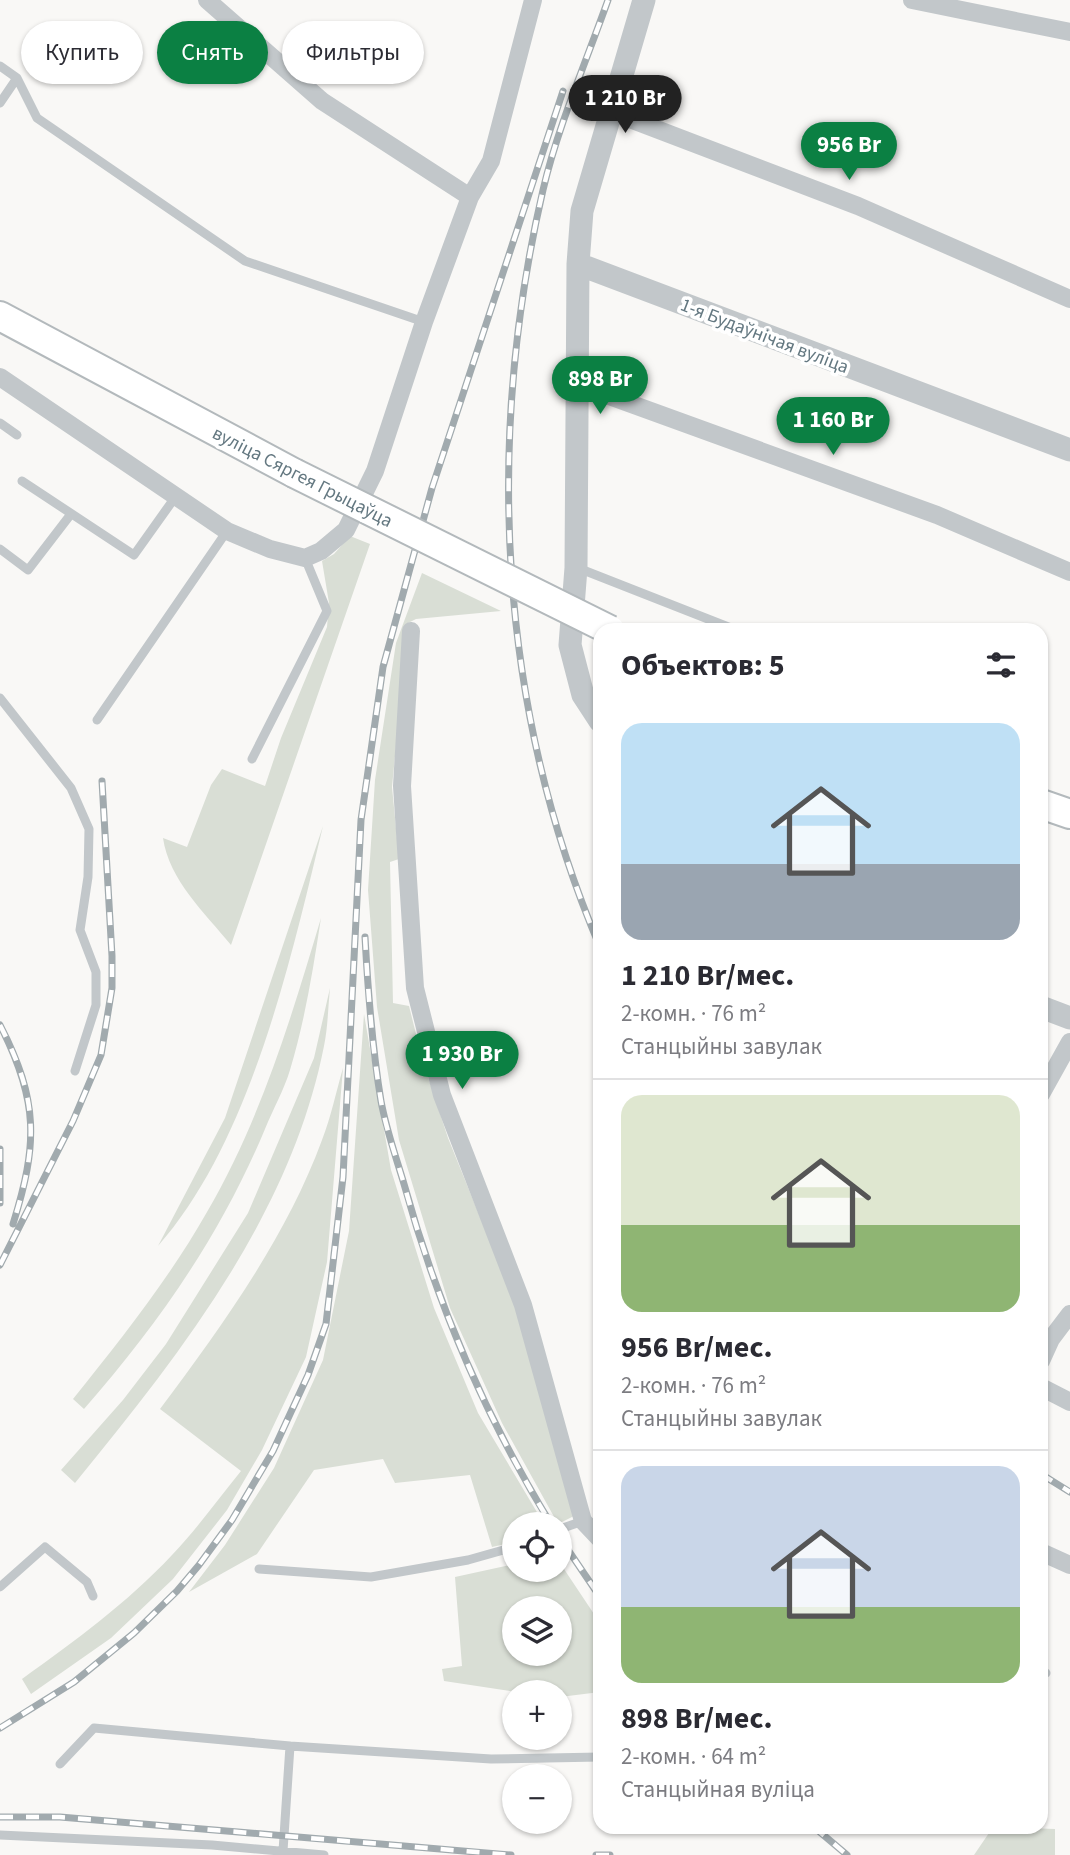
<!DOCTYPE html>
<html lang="ru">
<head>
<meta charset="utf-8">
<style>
	:root { --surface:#fff; --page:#f7f7f7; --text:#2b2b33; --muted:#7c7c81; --line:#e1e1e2; --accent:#0b8043 }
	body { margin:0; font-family:"Source Sans 3",sans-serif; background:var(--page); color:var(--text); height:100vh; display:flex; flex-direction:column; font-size:26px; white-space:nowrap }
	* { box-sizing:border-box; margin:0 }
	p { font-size:23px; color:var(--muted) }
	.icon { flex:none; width:38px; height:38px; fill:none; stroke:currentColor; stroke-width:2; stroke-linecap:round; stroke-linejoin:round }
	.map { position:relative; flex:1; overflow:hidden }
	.drawer { position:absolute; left:593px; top:623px; width:455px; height:1211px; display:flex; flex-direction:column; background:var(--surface); border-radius:21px; box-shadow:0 2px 5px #0004 }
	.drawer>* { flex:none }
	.guide { position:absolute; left:21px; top:21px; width:467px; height:63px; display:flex; gap:14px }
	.buttons { position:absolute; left:502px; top:1512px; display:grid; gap:14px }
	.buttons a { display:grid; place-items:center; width:70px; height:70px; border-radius:50%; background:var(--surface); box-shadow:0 2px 5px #0004; font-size:35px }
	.price { position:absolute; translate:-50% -60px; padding:0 16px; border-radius:24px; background:var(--accent); color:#fff; font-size:23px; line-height:46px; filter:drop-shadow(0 2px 4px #0008) }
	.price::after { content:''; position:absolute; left:50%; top:42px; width:21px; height:16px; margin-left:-10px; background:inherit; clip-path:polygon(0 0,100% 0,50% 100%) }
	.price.active { background:#222; color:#fff }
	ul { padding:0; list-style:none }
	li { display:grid; align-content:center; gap:14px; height:371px; padding:0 28px }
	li+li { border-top:2px solid var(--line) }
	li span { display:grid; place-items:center; height:217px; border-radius:21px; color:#555 }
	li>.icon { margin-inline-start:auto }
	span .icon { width:126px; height:126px; fill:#fffc; stroke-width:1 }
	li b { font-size:30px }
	h2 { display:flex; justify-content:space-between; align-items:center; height:84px; padding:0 28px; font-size:30px }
	.tag { padding:0 24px; border-radius:32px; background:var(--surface); box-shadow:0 2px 5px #0004; font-size:24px; line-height:63px }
	.tag.active { background:var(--accent); color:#fff }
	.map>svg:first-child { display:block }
</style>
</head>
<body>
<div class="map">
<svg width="1070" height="1855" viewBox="0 0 1070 1855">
	<rect width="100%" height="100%" fill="#f9f8f6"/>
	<path fill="#d9ded5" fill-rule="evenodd" d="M350 536 370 544 231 945C205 913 169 880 163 838L187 847 211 785 222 769 265 786 281 738 327 627 329 603 322 561 334 554Z
		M422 573 501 611 416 619 408 623 392 787 399 859 390 862 393 1003 409 1006 423 1062 448 1138 516 1306 578 1514 558 1524 502 1423 450 1308 399 1140 377 1007 368 890 375 780 396 643Z
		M323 826C291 960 250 1142 158 1246L225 1118Z
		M321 918C313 970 305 1020 290 1070 284 1090 273 1109 265 1129 221 1234 160 1322 84 1409L73 1399C121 1339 169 1279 207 1212 260 1121 291 1019 321 918Z
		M330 988C328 1007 328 1027 324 1046 291 1214 181 1353 75 1483L61 1470 123 1400 166 1344 248 1213 314 1058Z
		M364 1014 391 1170 434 1308 478 1413 544 1524H514V1542L492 1547 470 1475 395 1483 383 1459 314 1470 257 1554 189 1592 225 1545 274 1468 323 1360 349 1231Z
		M343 1068 327 1262 306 1357 262 1450 227 1510 173 1579 111 1638 31 1694 22 1679C75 1641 127 1603 172 1555 197 1529 218 1499 241 1471L160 1409C222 1326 286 1238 322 1140 331 1117 336 1092 343 1068Z
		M560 1563 600 1623V1692L560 1697V1692H516L444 1681 442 1669 462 1666 455 1577 514 1564V1570H560ZM514 1608H560V1654H514Z
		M1000 1827 1055 1829V1855H974L991 1830Z"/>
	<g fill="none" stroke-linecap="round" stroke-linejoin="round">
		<g stroke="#b3b9bc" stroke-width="32">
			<path id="primary" d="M0 316 294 473
				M1041 804 1070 814"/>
		</g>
		<path stroke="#c2c7ca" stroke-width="9" d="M0 66 17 78 37 118 245 261 424 322
			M0 103 17 78
			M0 423 17 435
			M22 481 134 555 176 496
			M0 549 28 570 71 514
			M578 568 736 630
			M0 698 71 788 89 829 88 877 80 930 96 972V1005L75 1071
			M97 720 227 531
			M252 759 327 611 305 558
			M560 1529 583 1521
			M259 1569 371 1577 468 1560 514 1547
			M0 1587 45 1547 87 1582 93 1596
			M1041 1671 1046 1673
			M60 1764 94 1728 290 1746
			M0 1835 212 1845 324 1855
			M283 1851 290 1746 491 1759 600 1757"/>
		<path stroke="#c2c7ca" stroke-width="18" d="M207 0 322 101 470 197
			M912 0 1070 32
			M609 111 858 206 1070 299
			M0 377 227 531 270 549 305 558 321 551 346 530 375 471 424 322 470 197 491 161 533 0
			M579 385 937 515 1070 572
			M411 631 402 786 415 988 442 1095 523 1305 583 1521 600 1539
			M1041 1094 1070 1042
			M1041 1361 1051 1339 1070 1314
			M1041 1387 1070 1402
			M1041 1552 1070 1565"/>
		<path stroke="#c2c7ca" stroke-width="23" d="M578 264 1070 450
			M600 721 583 695 570 645 576 568 578 264 582 211 644 0
			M1041 1007 1070 1018"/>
		<use href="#primary" stroke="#fff" stroke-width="28"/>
		<g stroke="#a1aaae" stroke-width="7">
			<path id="rail" d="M365 937C368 992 372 1047 381 1101 386 1129 396 1157 404 1184 437 1304 486 1418 551 1524
				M600 947C498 709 485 441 543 190 558 126 586 62 608 0
				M0 1025C39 1101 38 1144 13 1224
				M0 1149V1203
				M0 1265 73 1121 101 1055 112 988V956L102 781
				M1041 1474 1070 1492
				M560 1538 600 1597
				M0 1728 74 1682 134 1633 177 1591 199 1565 232 1520 273 1451 308 1375 326 1324 343 1177 361 820 383 667 432 488 563 91
				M0 1817H60L511 1855
				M814 1827 847 1855
				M596 1855H610"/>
		</g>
		<use href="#rail" stroke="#fff" stroke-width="4.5" stroke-dasharray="13" stroke-linecap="butt"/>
		<g stroke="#b3b9bc" stroke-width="32" stroke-linecap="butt">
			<path id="primary-bridge" d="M294 473 610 630"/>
		</g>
		<use href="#primary-bridge" stroke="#fff" stroke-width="28"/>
	</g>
	<g text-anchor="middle" stroke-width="7" stroke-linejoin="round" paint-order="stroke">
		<g font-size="19" fill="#647881" stroke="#fff">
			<text transform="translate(765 335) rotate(21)" y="7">1-я Будаўнічая вуліца</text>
			<text transform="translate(303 476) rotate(27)" y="7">вуліца Сяргея Грыцаўца</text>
		</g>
	</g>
</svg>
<div class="buttons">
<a><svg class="icon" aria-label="locate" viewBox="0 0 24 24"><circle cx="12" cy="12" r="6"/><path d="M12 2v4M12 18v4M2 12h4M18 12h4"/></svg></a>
<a><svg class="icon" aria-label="layers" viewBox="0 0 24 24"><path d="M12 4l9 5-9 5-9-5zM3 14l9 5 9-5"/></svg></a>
<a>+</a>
<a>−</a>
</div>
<b class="price active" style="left:625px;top:135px">1 210 Br</b>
<b class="price" style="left:849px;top:182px">956 Br</b>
<b class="price" style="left:600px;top:416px">898 Br</b>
<b class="price" style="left:833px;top:457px">1 160 Br</b>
<b class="price" style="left:462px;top:1091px">1 930 Br</b>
<div class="guide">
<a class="tag">Купить</a>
<a class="tag active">Снять</a>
<a class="tag">Фильтры</a>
</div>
<section class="drawer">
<h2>Объектов: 5<svg class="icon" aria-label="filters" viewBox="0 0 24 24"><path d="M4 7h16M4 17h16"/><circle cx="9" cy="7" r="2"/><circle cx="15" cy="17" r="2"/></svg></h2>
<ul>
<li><span style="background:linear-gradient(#bfe0f5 65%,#9aa5b1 0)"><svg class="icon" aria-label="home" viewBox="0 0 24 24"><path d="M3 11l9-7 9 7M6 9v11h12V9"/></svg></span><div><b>1 210 Br/мес.</b><p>2-комн. · 76 m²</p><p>Станцыйны завулак</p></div></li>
<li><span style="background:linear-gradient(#dfe7d0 60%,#8fb573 0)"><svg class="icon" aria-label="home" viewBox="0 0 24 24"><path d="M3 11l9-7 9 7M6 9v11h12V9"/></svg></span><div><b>956 Br/мес.</b><p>2-комн. · 76 m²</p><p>Станцыйны завулак</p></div></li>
<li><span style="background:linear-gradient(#c9d6e8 65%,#8fb573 0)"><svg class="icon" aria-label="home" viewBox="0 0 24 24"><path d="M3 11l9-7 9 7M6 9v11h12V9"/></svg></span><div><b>898 Br/мес.</b><p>2-комн. · 64 m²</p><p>Станцыйная вуліца</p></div></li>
</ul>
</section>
</div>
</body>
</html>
